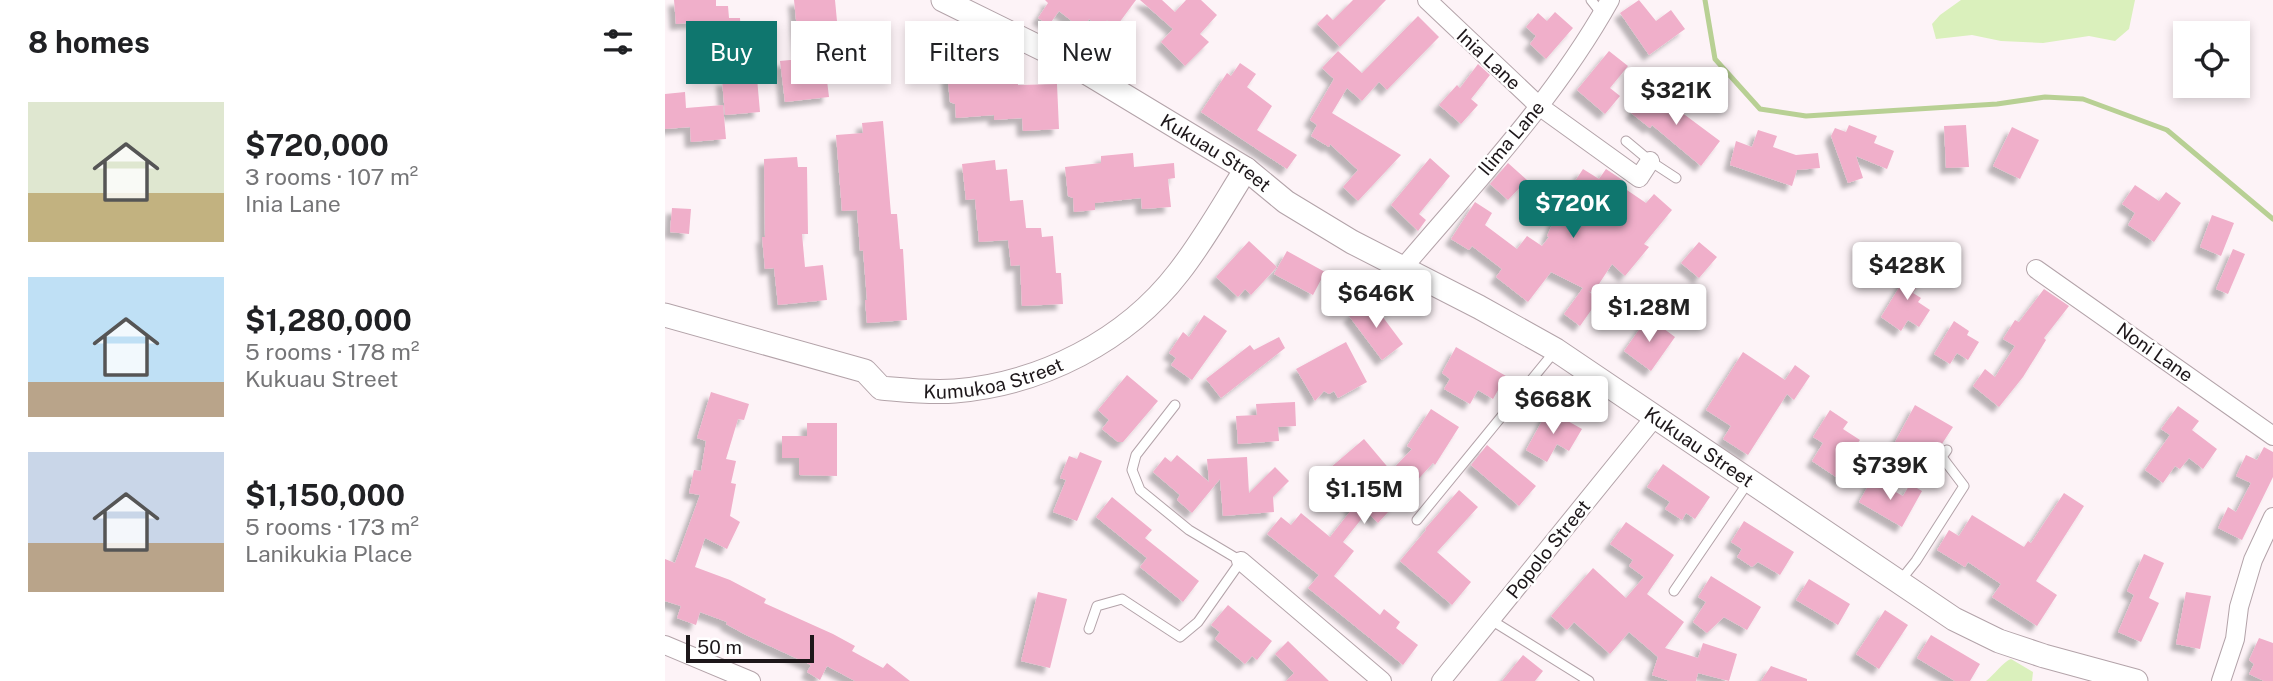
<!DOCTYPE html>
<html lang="en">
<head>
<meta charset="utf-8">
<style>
	:root { --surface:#fff; --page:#f2f2f2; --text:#202124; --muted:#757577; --accent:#0f766e }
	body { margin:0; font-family:"Public Sans",sans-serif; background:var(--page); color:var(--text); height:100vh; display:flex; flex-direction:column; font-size:26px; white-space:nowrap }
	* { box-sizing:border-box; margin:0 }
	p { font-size:23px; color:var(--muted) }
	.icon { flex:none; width:38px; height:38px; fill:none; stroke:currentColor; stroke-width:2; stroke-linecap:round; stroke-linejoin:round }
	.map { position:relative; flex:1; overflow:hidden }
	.panel { display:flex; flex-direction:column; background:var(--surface); width:665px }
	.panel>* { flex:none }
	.top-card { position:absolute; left:21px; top:21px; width:665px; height:63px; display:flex; gap:14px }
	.buttons { position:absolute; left:1508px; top:21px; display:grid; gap:14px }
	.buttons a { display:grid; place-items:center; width:77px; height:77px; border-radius:0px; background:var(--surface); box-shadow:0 4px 10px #0003; font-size:35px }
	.scale { position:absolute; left:21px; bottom:18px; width:128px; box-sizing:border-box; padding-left:7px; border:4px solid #1d171a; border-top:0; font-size:19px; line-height:24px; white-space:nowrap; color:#1d171a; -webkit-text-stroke:5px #fff; paint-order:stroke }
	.price { position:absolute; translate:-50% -60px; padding:0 16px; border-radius:7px; background:#fff; color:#222; font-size:23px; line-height:46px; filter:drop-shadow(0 2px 4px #0008) }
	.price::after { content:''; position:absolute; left:50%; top:42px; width:21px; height:16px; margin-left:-10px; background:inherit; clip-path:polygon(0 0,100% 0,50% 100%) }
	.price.on { background:var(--accent); color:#fff }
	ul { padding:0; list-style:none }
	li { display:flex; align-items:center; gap:21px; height:175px; padding:0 28px }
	li span { display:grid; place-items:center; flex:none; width:196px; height:140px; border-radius:0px; color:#555 }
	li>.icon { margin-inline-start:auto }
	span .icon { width:84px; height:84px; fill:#fffc; stroke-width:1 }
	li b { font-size:30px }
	h2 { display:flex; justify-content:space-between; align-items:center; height:84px; padding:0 28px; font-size:30px }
	.pill { padding:0 24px; border-radius:0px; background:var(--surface); box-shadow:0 4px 10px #0003; font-size:24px; line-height:63px }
	.pill.on { background:var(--accent); color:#fff }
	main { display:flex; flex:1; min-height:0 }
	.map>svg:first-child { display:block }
</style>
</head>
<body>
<main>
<section class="panel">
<h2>8 homes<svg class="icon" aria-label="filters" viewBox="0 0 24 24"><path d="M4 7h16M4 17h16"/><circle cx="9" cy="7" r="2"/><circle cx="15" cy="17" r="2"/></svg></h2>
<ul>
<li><span style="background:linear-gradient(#dfe7d0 65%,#c2b280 0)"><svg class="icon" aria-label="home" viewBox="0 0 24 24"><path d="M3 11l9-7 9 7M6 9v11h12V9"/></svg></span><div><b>$720,000</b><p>3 rooms · 107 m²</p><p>Inia Lane</p></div></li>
<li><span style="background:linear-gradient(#bfe0f5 75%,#b9a48a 0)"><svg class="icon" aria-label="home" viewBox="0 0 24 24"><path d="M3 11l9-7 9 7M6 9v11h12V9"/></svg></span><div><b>$1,280,000</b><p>5 rooms · 178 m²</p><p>Kukuau Street</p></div></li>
<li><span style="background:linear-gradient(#c9d6e8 65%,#b9a48a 0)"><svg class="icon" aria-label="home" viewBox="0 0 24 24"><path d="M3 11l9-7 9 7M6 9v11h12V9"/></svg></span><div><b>$1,150,000</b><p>5 rooms · 173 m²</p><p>Lanikukia Place</p></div></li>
</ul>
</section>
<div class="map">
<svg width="1608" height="681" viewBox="0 0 1608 681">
	<defs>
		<filter id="shadow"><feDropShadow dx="-6" dy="6" stdDeviation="2" flood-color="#0004"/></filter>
	</defs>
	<rect width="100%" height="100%" fill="#fdf3f7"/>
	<path fill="#daf0bc" d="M1296 0H1470L1464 29 1450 41 1424 36 1378 43 1336 41 1307 35 1271 39 1267 24 1275 15Z
		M1346 659 1368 672 1367 681H1321C1329 675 1339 661 1346 659Z"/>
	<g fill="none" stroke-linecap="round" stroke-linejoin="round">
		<path stroke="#b8d094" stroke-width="5" d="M1040 0 1050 59 1095 109 1141 116 1332 104 1380 97 1418 99 1502 130 1608 219"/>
	</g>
	<path fill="#f0afca" filter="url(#shadow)" d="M9 0H51V6H63L64 18H75L77 49 35 52 33 22 11 24Z
		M129 0H170L175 53 159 56 164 97 120 102 115 61 135 59Z
		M380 0H471L451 27 442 20 436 28 424 19 417 29 394 11 384 25 373 18 383 3Z
		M475 0H497L510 12 521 0H536L552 15 535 34 544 42 520 66 496 42 508 29Z
		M688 0H721L675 47 652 24 662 14 668 20Z
		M974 0 991 21 1006 10 1020 29 984 55 955 13Z
		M890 12 908 28 881 59 865 44 871 36 861 27 873 13 882 21Z
		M753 16 774 37 722 90 714 82 697 101 682 88 667 113 736 155 693 201 678 187 693 170 665 144 664 147 646 136 652 125 645 120 669 79 657 68 673 51 697 73Z
		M944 51 963 66 945 88 955 96 940 114 912 90Z
		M575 63 591 74 582 87 607 106 592 130 632 155 622 169 536 112 562 73 566 76Z
		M813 64 825 75 806 99 813 105 796 124 774 105 792 85 795 88Z
		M314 70 315 76 352 72 353 85 392 84 394 129 358 131 357 118 329 120V115L291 118 290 104 285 102 282 73Z
		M92 78 95 112 60 115 57 80Z
		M985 89 1055 141 1036 166 987 125 985 128 966 113Z
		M20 92 21 108 58 105 61 139 26 142 25 127 0 129V94Z
		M218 121 226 214H232L235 249H238L242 320 202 323 200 300H202L198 250 195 251 192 210 177 211 171 135 198 133 197 123Z
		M1184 125 1212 136 1209 143 1229 151 1222 169 1191 156 1198 178 1183 183 1166 136 1170 128 1181 132Z
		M1301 125 1304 167 1281 168 1279 126Z
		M1347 127 1374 140 1355 179 1328 166Z
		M1093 130 1112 136 1108 147 1131 155 1153 153 1155 168 1132 170 1127 186 1065 165 1071 141 1087 147Z
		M468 153 469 167 509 163 510 178 503 179 506 207 477 209 476 198 430 203V210L409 212 408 198 403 196 400 167 436 163V156Z
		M132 157 133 167H142L143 234H137L140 267 158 265 162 300 113 305 109 268 100 269 97 237H100L99 159Z
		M765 158 785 176 754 214 761 220 753 231 726 205Z
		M330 160 331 170 342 169 345 201 358 200 361 228H376L377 237 388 236 391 273H396L398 304 357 306 355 265 346 266 343 240 314 242 310 199 301 200 297 164Z
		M843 163 862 180 843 200 825 184Z
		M918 169 934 179 941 169 959 181 956 186 981 203 989 194 1007 210 979 244 984 247 960 276 947 264 928 293 923 291 934 299 915 326 899 314 918 288 886 272 863 302 831 277 837 269 807 246 804 250 786 239 810 202 827 213 820 225 852 249 862 236 877 246 884 237 882 236 899 198Z
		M1470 185 1494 201 1501 192 1516 203 1489 242 1463 225 1470 213 1457 204Z
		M7 208 26 209 24 234 5 232Z
		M1547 215 1569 223 1556 256 1535 247Z
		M584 241 612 267 586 295 580 289 573 297 551 277Z
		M1034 242 1052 257 1034 278 1016 263Z
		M1568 249 1580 254 1563 294 1551 289Z
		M622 251 660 272 648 295 609 274Z
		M1249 263 1262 271 1248 293 1256 298 1253 302 1265 310 1254 327 1243 320 1236 331 1216 317Z
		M1379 289 1404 306 1379 338 1381 340 1358 377 1334 407 1308 386 1320 369 1330 377 1350 346 1338 339 1350 320 1354 322Z
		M705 300 738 344 717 360 684 316Z
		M539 315 562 331 527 380 506 365 511 358 504 353 518 332 524 337Z
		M983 317 1010 337 986 371 959 351Z
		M1289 321 1304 331 1302 335 1314 342 1303 360 1292 353 1285 364 1269 354Z
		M614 337 620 348 556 398 541 379 585 345 589 350Z
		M681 342 702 382 673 398 669 391 664 394 659 391 650 401 631 369Z
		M791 347 841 376 828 399 813 390 805 404 779 389 785 379 777 373Z
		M1078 352 1120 380 1130 365 1145 376 1129 400 1122 394 1083 455 1058 439 1066 426 1041 410Z
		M462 375 493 401 458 442H453L437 429 444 420 433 410Z
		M46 392 84 404 79 420 73 419 61 459 71 461 66 483 71 484 65 516 75 522 62 549 40 538 30 567 65 580 101 599 99 603 168 634 190 646 187 651 218 668 222 663 245 681H190L162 666 155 680 142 672 146 665 81 635 61 624 62 622 35 612 31 625 12 618 16 606 0 601V559L10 563 35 495 24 493 29 470 36 471 41 441 32 438Z
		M630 402 631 426 613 427 614 441 573 444 571 416 592 415 591 404Z
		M1250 405 1288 427 1271 453 1267 465 1229 444Z
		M1513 406 1534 421 1527 430 1552 449 1538 469 1524 458 1515 469 1510 466 1498 483 1480 470 1505 435 1496 429Z
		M766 409 794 427 770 465 768 463 713 523 702 512 678 542 689 551 669 576 715 615 719 609 735 622 731 628 753 645 738 665 643 588 654 575 602 534 616 517 626 525 636 513 665 537 687 509 658 474 699 439 726 471 747 449 742 446Z
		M883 410 917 429 904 451 892 444 882 462 861 450Z
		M1165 410 1183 422 1178 429 1195 440 1189 448 1195 452 1177 481 1147 461 1158 443 1148 437Z
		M142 423H172V476L134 475V458H117V436H142Z
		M822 445 871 486 854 506 806 465Z
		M1599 447 1608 452V477L1577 540 1553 528 1563 507 1571 512 1586 483 1571 476 1581 455 1592 460Z
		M415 452 437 461 412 521 388 512 401 480 395 478 404 456 412 459Z
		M512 455 544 482 542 459 582 457 584 493 610 467 624 481 608 497 609 512 558 516 555 479 527 513 512 500 515 495 488 472 500 457 506 462Z
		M998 464 1045 497 1030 519 1021 513 1017 520 1000 509 1005 502 982 487Z
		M1207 479 1238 496 1245 484 1257 491 1237 527 1194 502Z
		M794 490 813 507 772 552 806 582 787 605 735 561 761 530 760 529Z
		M1399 493 1419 506 1371 581 1392 595 1372 626 1327 597 1336 584 1303 562 1300 567 1272 550 1284 530 1294 536 1307 515 1359 547 1363 541 1366 543Z
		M447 497 487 530 480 538 534 581 518 602 475 567 482 558 431 517Z
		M1079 521 1129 552 1115 575 1093 562 1087 567 1072 557 1077 549 1066 542Z
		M961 522 1009 555 982 594 1019 622 1000 648 1033 658 1038 643 1072 654 1064 681 1033 673 1031 681H1005L987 675 993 657 964 632 945 654 909 622 902 630 886 616 928 568 961 598 979 577 964 566 968 560 945 544Z
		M1479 554 1499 563 1484 598 1494 603 1476 642 1453 632 1469 595 1462 591Z
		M1046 576 1096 607 1082 630 1059 617 1042 633 1028 622 1041 602 1033 597Z
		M1144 579 1185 604 1173 625 1131 600Z
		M373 592 402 599 385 668 356 661Z
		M1521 592 1546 596 1535 649 1511 644Z
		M563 605 607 641 592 660 587 656 580 664 550 639 555 632 546 625Z
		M1220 610 1243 625 1214 669 1191 654Z
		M1266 635 1315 664 1305 681H1290L1252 658Z
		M1594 638 1608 643V681H1599L1584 674 1589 664 1584 660Z
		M623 641 664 681H621L629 673 610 654Z
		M858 655 878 671 870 681H837Z
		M1106 666 1142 679V681H1096Z"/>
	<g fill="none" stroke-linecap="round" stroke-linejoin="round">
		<g stroke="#b3a3a9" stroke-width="11">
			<path id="service" d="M926 0 937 14
				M961 141 985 161 1011 178
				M752 520 890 351
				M1235 581 1251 561 1299 486 1277 457 1282 450
				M1009 591 1084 481
				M826 620 924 681
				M424 629 432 606 457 599 515 637 533 622 576 561 524 530 475 490 467 470 471 455 510 405"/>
		</g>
		<g stroke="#b3a3a9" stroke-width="20">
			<path id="minor" d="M762 0 874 106 974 178 985 161
				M737 269C810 183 890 99 945 0
				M1371 269 1608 436
				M576 561 717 681
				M0 645 86 681
				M776 681 989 418
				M1556 681 1570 639 1574 607 1588 560 1608 517"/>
		</g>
		<g stroke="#b3a3a9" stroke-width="25">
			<g id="tertiary">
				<path id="s1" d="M278 0 404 62 581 169 621 202 687 242 814 307 891 350 1289 619 1334 641 1379 656 1471 681"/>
				<path id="s2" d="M0 315 200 371 216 388C240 390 265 393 290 391 376 384 461 341 514 272 539 240 559 204 581 169"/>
			</g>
		</g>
		<use href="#service" stroke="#fff" stroke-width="9"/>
		<use href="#minor" stroke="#fff" stroke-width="18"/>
		<use href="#tertiary" stroke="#fff" stroke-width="23"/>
	</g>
	<g text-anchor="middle" stroke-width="5" stroke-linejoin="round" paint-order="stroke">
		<g font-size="19" fill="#1d171a" stroke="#fff">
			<text transform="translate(824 59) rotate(43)" y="7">Inia Lane</text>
			<text transform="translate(846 138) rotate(-50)" y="7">Ilima Lane</text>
			<text dy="7" stroke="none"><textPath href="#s1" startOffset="313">Kukuau Street</textPath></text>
			<text transform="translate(1490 352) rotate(35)" y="7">Noni Lane</text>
			<text dy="7" stroke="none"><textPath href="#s2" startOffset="345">Kumukoa Street</textPath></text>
			<text dy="7" stroke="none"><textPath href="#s1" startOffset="880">Kukuau Street</textPath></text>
			<text transform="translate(883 549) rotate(-51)" y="7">Popolo Street</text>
		</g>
	</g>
</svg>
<div class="buttons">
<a><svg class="icon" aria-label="locate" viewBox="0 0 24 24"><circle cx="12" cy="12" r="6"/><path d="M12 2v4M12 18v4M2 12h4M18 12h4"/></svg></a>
</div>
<div class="scale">50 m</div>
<b class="price" style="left:1011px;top:127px">$321K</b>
<b class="price on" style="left:908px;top:240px">$720K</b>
<b class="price" style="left:1242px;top:302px">$428K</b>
<b class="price" style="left:711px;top:330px">$646K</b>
<b class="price" style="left:984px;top:344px">$1.28M</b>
<b class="price" style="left:888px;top:436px">$668K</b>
<b class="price" style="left:1225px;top:502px">$739K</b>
<b class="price" style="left:699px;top:526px">$1.15M</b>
<div class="top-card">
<a class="pill on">Buy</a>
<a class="pill">Rent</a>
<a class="pill">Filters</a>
<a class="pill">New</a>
</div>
</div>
</main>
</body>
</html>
